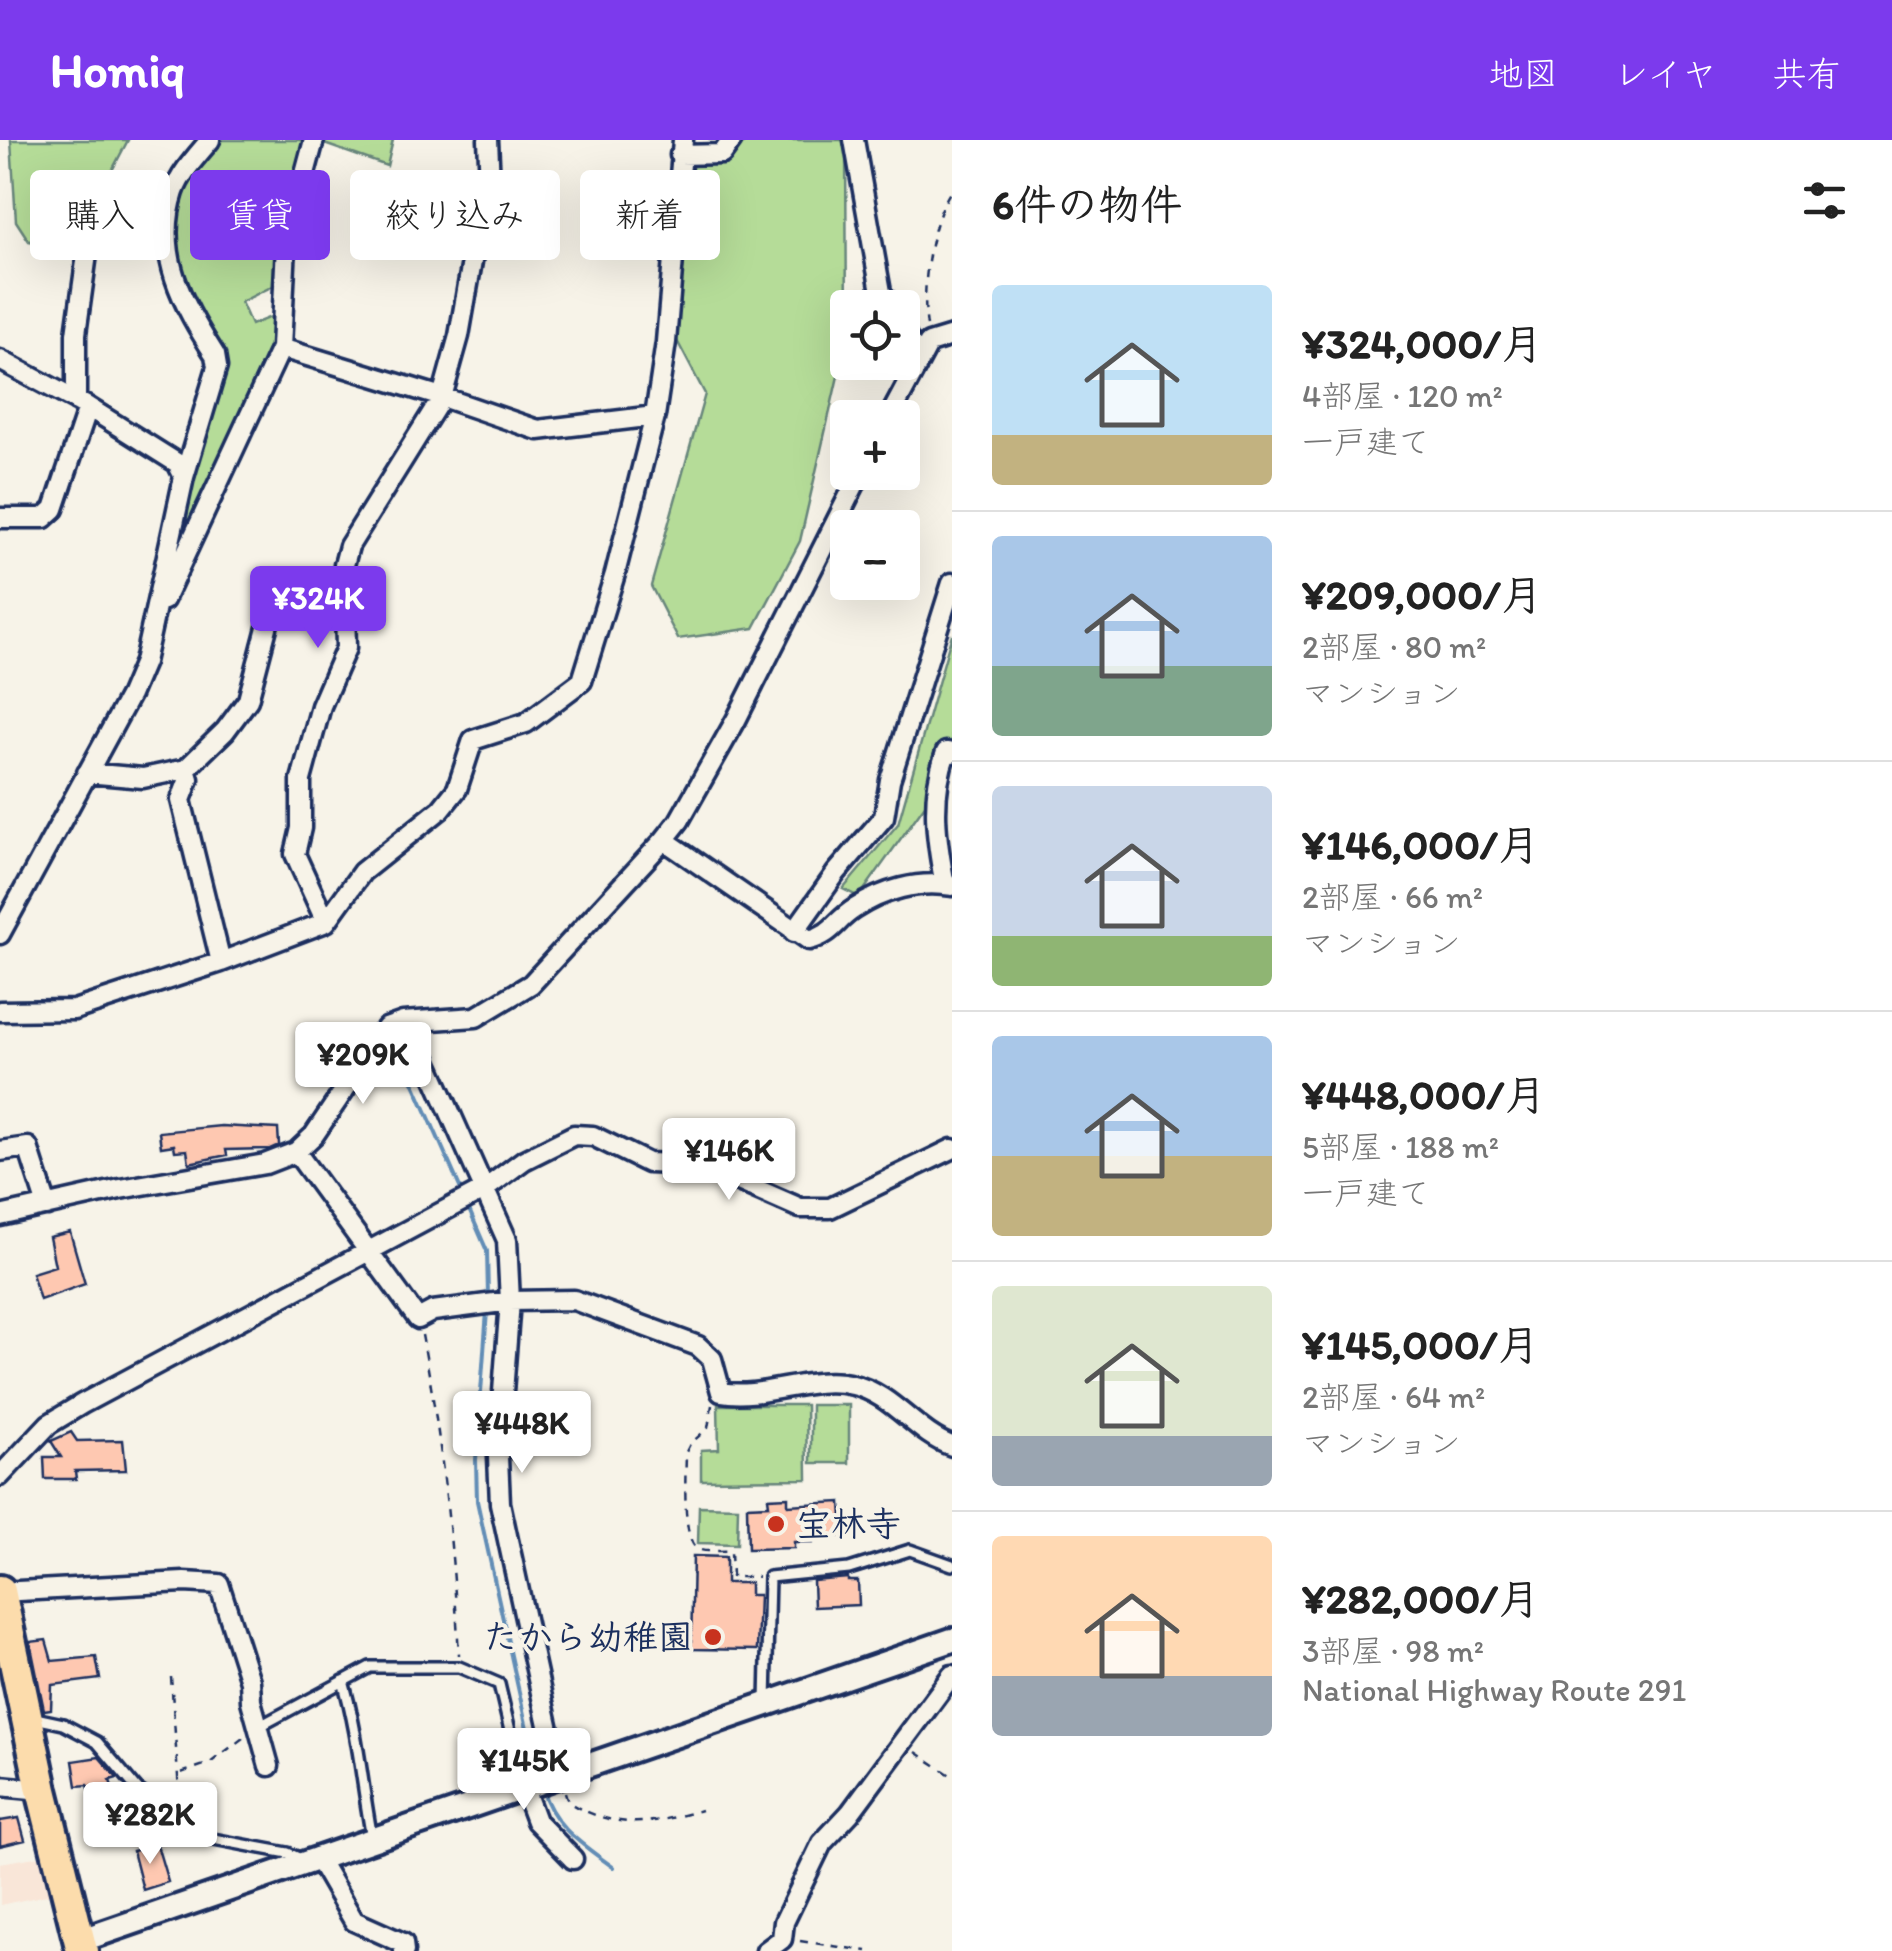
<!DOCTYPE html>
<html lang="ja">
<head>
<meta charset="utf-8">
<style>
	:root { --surface:#fff; --page:#f6f6f6; --text:#222; --muted:#767676; --line:#e0e0e0; --accent:#7c3aed }
	body { margin:0; font-family:Itim,"Klee One",sans-serif; background:var(--page); color:var(--text); height:100vh; display:flex; flex-direction:column; font-size:38px; white-space:nowrap }
	* { box-sizing:border-box; margin:0 }
	p { font-size:32px; color:var(--muted) }
	.icon { flex:none; width:55px; height:55px; fill:none; stroke:currentColor; stroke-width:2; stroke-linecap:round; stroke-linejoin:round }
	.map { position:relative; flex:1; overflow:hidden }
	.side { display:flex; flex-direction:column; background:var(--surface); width:940px }
	.side>* { flex:none }
	.hud { position:absolute; left:30px; top:30px; width:770px; height:90px; display:flex; gap:20px }
	.controls { position:absolute; left:830px; top:150px; display:grid; gap:20px }
	.controls a { display:grid; place-items:center; width:90px; height:90px; border-radius:10px; background:var(--surface); box-shadow:0 10px 40px #0002; font-size:50px }
	.price { position:absolute; translate:-50% -85px; padding:0 22px; border-radius:10px; background:#fff; color:#222; font-size:32px; line-height:65px; filter:drop-shadow(0 2px 5px #0008) }
	.price::after { content:''; position:absolute; left:50%; top:60px; width:30px; height:22px; margin-left:-15px; background:inherit; clip-path:polygon(0 0,100% 0,50% 100%) }
	.price.selected { background:var(--accent); color:#fff }
	ul { padding:0; list-style:none }
	li { display:flex; align-items:center; gap:30px; height:250px; padding:0 40px }
	li+li { border-top:2px solid var(--line) }
	li span { display:grid; place-items:center; flex:none; width:280px; height:200px; border-radius:10px; color:#555 }
	li>.icon { margin-inline-start:auto }
	span .icon { width:120px; height:120px; fill:#fffc; stroke-width:1 }
	li b { font-size:42px }
	h2 { display:flex; justify-content:space-between; align-items:center; height:120px; padding:0 40px; font-size:42px }
	.tag { padding:0 35px; border-radius:10px; background:var(--surface); box-shadow:0 10px 40px #0002; font-size:35px; line-height:90px }
	.tag.selected { background:var(--accent); color:#fff }
	header { display:flex; align-items:center; gap:60px; box-sizing:border-box; height:140px; padding:0 50px; background:var(--accent); color:#fff }
	header strong { font-size:48px }
	nav { display:flex; gap:55px; margin-inline-start:auto; font-size:35px }
	main { display:flex; flex:1; min-height:0 }
	.map>svg:first-child { display:block }
</style>
</head>
<body>
<header>
<strong>Homiq</strong>
<nav><a>地図</a><a>レイヤ</a><a>共有</a></nav>
</header>
<main>
<div class="map">
<svg width="952" height="1811" viewBox="0 0 952 1811">
	<rect width="100%" height="100%" fill="#f7f3e8"/>
	<filter id="ink" filterUnits="userSpaceOnUse"><feTurbulence type="fractalNoise" baseFrequency=".01" numOctaves="2"/><feDisplacementMap in="SourceGraphic" scale="20" xChannelSelector="R" yChannelSelector="G"/><feConvolveMatrix kernelMatrix="1 2 1 2 8 2 1 2 1" color-interpolation-filters="sRGB"/></filter>
	<g filter="url(#ink)">
		<path fill="#f9e6d8" d="M47 1715 56 1753 0 1765V1723Z"/>
		<path fill="#b5dc98" stroke="#68867b" stroke-width="2.5" d="M11 0H128L98 57 62 106 29 101 16 81Z
			M219 0H305L281 142 241 162 251 185 273 176V214L172 434 190 337 221 216 215 195 184 151 176 130 175 82 180 56 191 30Z
			M313 0H393L387 26Z
			M738 0H846L847 197 800 401 754 488 678 499 651 446 705 254 673 193 688 23 730 21Z
			M952 494V627L859 757 843 749 898 684Z
			M718 1265H806L807 1339 701 1340V1310L719 1309Z
			M811 1265H849V1323H811Z
			M699 1366 738 1367 737 1404 698 1403Z"/>
		<g fill="none" stroke-linecap="round" stroke-linejoin="round">
			<path stroke="#628db6" stroke-width="4" d="M388 900 400 912 462 1052
				M467 1065 487 1111 488 1156
				M487 1171 476 1320 477 1361 537 1634
				M542 1648C553 1687 582 1704 613 1727"/>
		</g>
		<path fill="#fec8b1" stroke="#1b2f5e" stroke-width="2.5" d="M221 986 278 989 279 1005 270 1009 226 1010 227 1015 189 1023 187 1010 175 1011 174 1005 161 1007 159 992Z
			M70 1092 85 1144 40 1160 32 1133 55 1126 49 1097Z
			M71 1292 77 1301 123 1300 126 1330 75 1331 76 1339H45L44 1317H61L51 1301Z
			M788 1357V1365L841 1362 843 1396H813V1402H794V1408L748 1409 747 1366 769 1365 768 1358Z
			M693 1416 726 1417V1443H750V1455H759L757 1510 691 1509Z
			M848 1438V1441H858L859 1465 814 1467 813 1441Z
			M46 1500 52 1521 96 1517 100 1539 52 1545 51 1569 44 1570 30 1502Z
			M99 1617 117 1638 110 1640 114 1654 92 1658 88 1645 77 1646 73 1621Z
			M19 1678 25 1700 0 1706V1681Z
			M157 1705 168 1742 143 1750 133 1711Z"/>
		<g fill="none" stroke-linecap="round" stroke-linejoin="round">
			<g stroke="#1b2f5e" stroke-width="16">
				<path id="lane" d="M343 1541C358 1592 362 1645 372 1698
					M766 1562 769 1437 849 1429 910 1410 952 1425
					M35 1578 63 1584 97 1602 137 1649 208 1698 288 1713 303 1720
					M260 1586 370 1527H459L499 1544 523 1646"/>
			</g>
			<g stroke="#1b2f5e" stroke-width="25">
				<path id="street" d="M854 0 881 152 890 168
					M680 15 722 14 732 0
					M902 189 919 218
					M281 208 442 257 538 290 655 276
					M0 220 88 267 177 323 184 337
					M76 261V194L96 49
					M889 278 929 203 952 196
					M0 378H44L54 369 88 267
					M164 460 281 208 286 105 314 0
					M186 629 189 639 181 660 221 822
					M87 633 143 638 186 629 225 591 248 560 270 476 277 464 288 462 347 478
					M664 700 809 800C833 794 835 781 854 769 883 750 918 740 952 746
					M945 745C936 699 930 657 946 612L952 613
					M326 782 295 714 301 688V640L321 566 346 508 344 425 349 406 442 257 459 196 474 110 491 63 488 0
					M794 792 836 733 884 677 890 640 952 443
					M0 794 130 555 144 522 184 337 217 227 215 215C183 165 154 114 174 52 181 32 197 16 210 0
					M0 871 74 870 221 822 326 782 362 732 441 669 457 649 473 600 526 583 582 541 615 434 655 276 666 202 683 0
					M403 882 420 905 507 1100 510 1161 498 1317 500 1363 559 1636
					M0 1011 28 1007 47 1066
					M296 1012 418 1179 433 1171 510 1161 574 1160 698 1206 712 1219 721 1252C764 1260 811 1234 853 1245 893 1254 915 1293 952 1306
					M0 1076 120 1049 265 1024 296 1012 314 995 386 888 403 882 476 877 531 844 664 700 679 681 736 580 861 332
					M0 1336 49 1284 82 1264 485 1049 524 1020 574 995 593 996 648 1023 702 1025 800 1068H830L952 1009
					M0 1452 184 1442 219 1444 250 1541 251 1561 269 1626
					M0 1646 42 1650
					M523 1646 536 1681 573 1719
					M317 1717 354 1781 403 1803 404 1811
					M766 1811 782 1799 784 1782 822 1703 850 1673 952 1535"/>
			</g>
			<g stroke="#1b2f5e" stroke-width="30">
				<path id="secondary" d="M79 1801 952 1500"/>
			</g>
			<g stroke="#1b2f5e" stroke-width="38">
				<path id="highway" d="M0 1451 42 1650 82 1811"/>
			</g>
			<path stroke="#1b2f5e" stroke-width="2.5" stroke-dasharray="8 8" stroke-linecap="butt" d="M927 186C921 148 930 82 952 49
				M422 1195C442 1301 453 1408 459 1515
				M712 1265 708 1288 690 1304 686 1312C686 1329 681 1402 698 1409 706 1413 722 1410 731 1411L732 1437H758
				M171 1537 180 1665
				M916 1612 952 1636
				M181 1633 210 1623 243 1598
				M565 1652 568 1662C615 1690 651 1685 701 1670
				M800 1801 867 1811"/>
			<use href="#lane" stroke="#f7f3e8" stroke-width="9"/>
			<use href="#street" stroke="#f7f3e8" stroke-width="18"/>
			<use href="#secondary" stroke="#f7f3e8" stroke-width="22"/>
			<use href="#highway" stroke="#fcdcac" stroke-width="30"/>
		</g>
	</g>
	<g fill="#c8321e" stroke="#f7f3e8" stroke-width="4">
		<circle cx="776" cy="1384" r="10"/>
		<circle cx="713" cy="1497" r="10"/>
	</g>
	<g text-anchor="middle" stroke-width="8" stroke-linejoin="round" paint-order="stroke">
		<g font-size="35" font-weight="bold" fill="#1b2f5e" stroke="#f7f3e8" text-anchor="start">
			<text x="796" y="1396">宝林寺</text>
			<text x="693" y="1509" text-anchor="end">たから幼稚園</text>
		</g>
	</g>
</svg>
<div class="controls">
<a><svg class="icon" aria-label="locate" viewBox="0 0 24 24"><circle cx="12" cy="12" r="6"/><path d="M12 2v4M12 18v4M2 12h4M18 12h4"/></svg></a>
<a>+</a>
<a>−</a>
</div>
<b class="price selected" style="left:318px;top:511px">¥324K</b>
<b class="price" style="left:363px;top:967px">¥209K</b>
<b class="price" style="left:729px;top:1063px">¥146K</b>
<b class="price" style="left:522px;top:1336px">¥448K</b>
<b class="price" style="left:524px;top:1673px">¥145K</b>
<b class="price" style="left:150px;top:1727px">¥282K</b>
<div class="hud">
<a class="tag">購入</a>
<a class="tag selected">賃貸</a>
<a class="tag">絞り込み</a>
<a class="tag">新着</a>
</div>
</div>
<section class="side">
<h2>6件の物件<svg class="icon" aria-label="filters" viewBox="0 0 24 24"><path d="M4 7h16M4 17h16"/><circle cx="9" cy="7" r="2"/><circle cx="15" cy="17" r="2"/></svg></h2>
<ul>
<li><span style="background:linear-gradient(#bfe0f5 75%,#c2b280 0)"><svg class="icon" aria-label="home" viewBox="0 0 24 24"><path d="M3 11l9-7 9 7M6 9v11h12V9"/></svg></span><div><b>¥324,000/月</b><p>4部屋 · 120 m²</p><p>一戸建て</p></div></li>
<li><span style="background:linear-gradient(#a9c7e8 65%,#7fa58c 0)"><svg class="icon" aria-label="home" viewBox="0 0 24 24"><path d="M3 11l9-7 9 7M6 9v11h12V9"/></svg></span><div><b>¥209,000/月</b><p>2部屋 · 80 m²</p><p>マンション</p></div></li>
<li><span style="background:linear-gradient(#c9d6e8 75%,#8fb573 0)"><svg class="icon" aria-label="home" viewBox="0 0 24 24"><path d="M3 11l9-7 9 7M6 9v11h12V9"/></svg></span><div><b>¥146,000/月</b><p>2部屋 · 66 m²</p><p>マンション</p></div></li>
<li><span style="background:linear-gradient(#a9c7e8 60%,#c2b280 0)"><svg class="icon" aria-label="home" viewBox="0 0 24 24"><path d="M3 11l9-7 9 7M6 9v11h12V9"/></svg></span><div><b>¥448,000/月</b><p>5部屋 · 188 m²</p><p>一戸建て</p></div></li>
<li><span style="background:linear-gradient(#dfe7d0 75%,#9aa5b1 0)"><svg class="icon" aria-label="home" viewBox="0 0 24 24"><path d="M3 11l9-7 9 7M6 9v11h12V9"/></svg></span><div><b>¥145,000/月</b><p>2部屋 · 64 m²</p><p>マンション</p></div></li>
<li><span style="background:linear-gradient(#ffd9b3 70%,#9aa5b1 0)"><svg class="icon" aria-label="home" viewBox="0 0 24 24"><path d="M3 11l9-7 9 7M6 9v11h12V9"/></svg></span><div><b>¥282,000/月</b><p>3部屋 · 98 m²</p><p>National Highway Route 291</p></div></li>
</ul>
</section>
</main>
</body>
</html>
